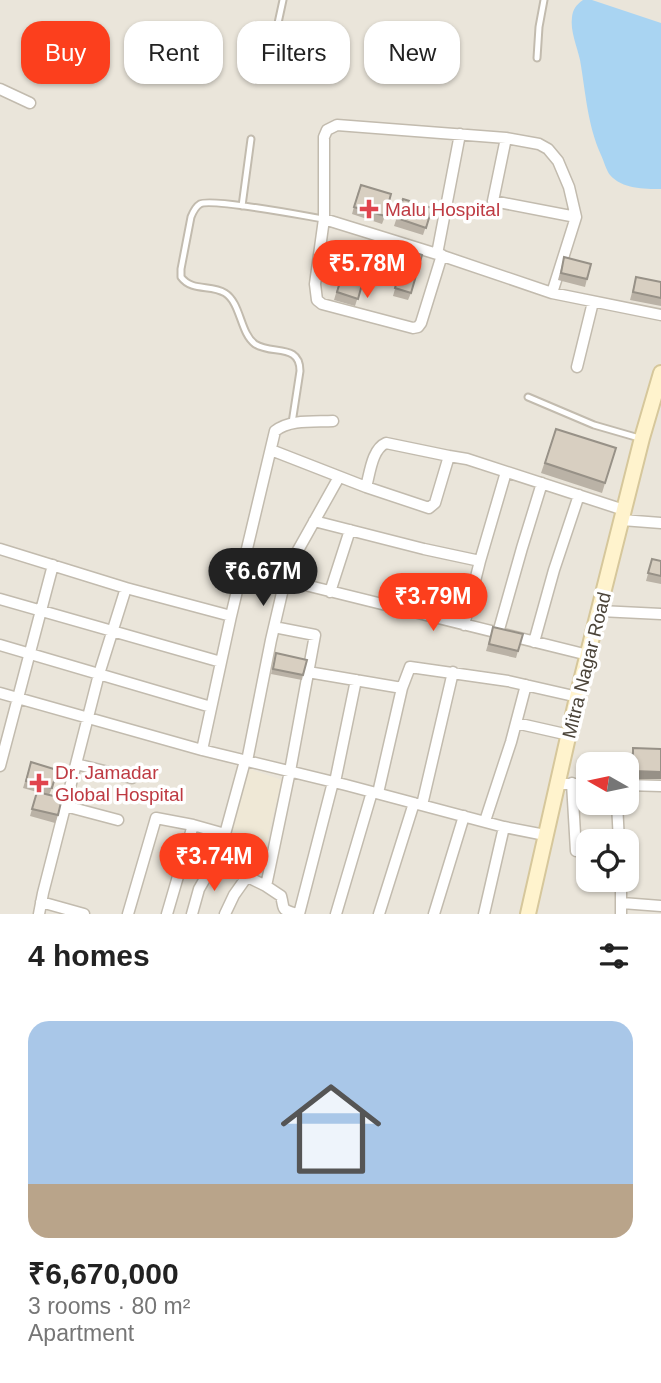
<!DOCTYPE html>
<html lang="en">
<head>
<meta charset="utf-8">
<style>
	:root { --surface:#fff; --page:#f6f6f6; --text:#222; --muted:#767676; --accent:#fc3f1d }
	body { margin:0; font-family:Arial,sans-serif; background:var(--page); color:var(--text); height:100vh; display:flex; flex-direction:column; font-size:26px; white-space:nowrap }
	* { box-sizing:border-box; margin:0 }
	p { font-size:23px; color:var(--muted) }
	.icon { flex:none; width:38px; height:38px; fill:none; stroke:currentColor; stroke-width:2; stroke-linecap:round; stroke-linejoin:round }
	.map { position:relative; height:914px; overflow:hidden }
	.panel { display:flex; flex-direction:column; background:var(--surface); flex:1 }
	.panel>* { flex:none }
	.top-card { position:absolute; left:21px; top:21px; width:620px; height:63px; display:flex; gap:14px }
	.needle { width:46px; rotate:279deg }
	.controls { position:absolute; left:576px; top:752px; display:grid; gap:14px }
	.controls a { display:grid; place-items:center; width:63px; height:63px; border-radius:14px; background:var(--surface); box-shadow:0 2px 5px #0004; font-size:35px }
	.price { position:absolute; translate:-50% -60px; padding:0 16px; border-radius:24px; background:var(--accent); color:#fff; font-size:23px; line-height:46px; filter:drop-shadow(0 2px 4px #0008) }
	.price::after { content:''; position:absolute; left:50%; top:42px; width:21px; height:16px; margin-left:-10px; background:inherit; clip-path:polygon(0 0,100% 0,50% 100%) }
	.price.active { background:#222; color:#fff }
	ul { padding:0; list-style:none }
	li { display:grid; align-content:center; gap:14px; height:371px; padding:0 28px }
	li span { display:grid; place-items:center; height:217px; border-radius:21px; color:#555 }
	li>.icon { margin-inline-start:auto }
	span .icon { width:126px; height:126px; fill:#fffc; stroke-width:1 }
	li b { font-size:30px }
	h2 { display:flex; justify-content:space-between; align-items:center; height:84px; padding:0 28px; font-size:30px }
	.chip { padding:0 24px; border-radius:21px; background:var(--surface); box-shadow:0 2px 5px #0004; font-size:24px; line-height:63px }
	.chip.active { background:var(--accent); color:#fff }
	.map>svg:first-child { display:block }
</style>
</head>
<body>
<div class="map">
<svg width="661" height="914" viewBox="0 0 661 914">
	<rect width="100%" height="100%" fill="#f6f3ec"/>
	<path fill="#eae5da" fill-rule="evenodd" d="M0 0H661V914H0ZM588 765H626V803H588ZM588 842H626V880H588Z"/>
	<path fill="#efe8d6" d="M247 768 282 780 259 873 222 862Z"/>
	<path fill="#a9d4f2" d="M583 0H592L661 23V189C644 189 622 189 610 175 606 170 604 161 601 155 587 123 586 94 580 60 577 46 570 31 572 17 573 9 576 5 583 0Z"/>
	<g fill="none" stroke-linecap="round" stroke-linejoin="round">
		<g stroke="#c2bbae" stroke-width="9">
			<path id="lane" d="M537 58 539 27 544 0
				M267 74 283 0
				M242 206 251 139
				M528 397 594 425 639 438
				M292 423 300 371C300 343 272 355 255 344 240 333 241 303 225 293 211 284 192 292 181 277V269L191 217C193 212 195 207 200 204 211 198 305 216 324 219"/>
		</g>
		<g stroke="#c2bbae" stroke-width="13">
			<path id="street" d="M0 89 30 103
				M506 138 493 201 576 217
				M324 219 315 284 317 300 322 304 413 328 418 327 421 323 442 255
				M437 254 460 134
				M552 293 576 217 569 187 558 161 548 149 539 144 506 138 337 125 327 130 324 137V219L437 254 552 293 661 315
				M577 367 593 302
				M271 450 366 487 429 508 435 503 449 456 467 459 624 510
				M366 487C370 473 372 449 386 443L449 456
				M622 520 661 523
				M314 521 424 549 480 561 464 625
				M0 549 126 588 231 616 202 750 0 693
				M480 561 506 472
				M285 580 588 655
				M330 592 350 530
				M0 599 221 662
				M600 611 661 614
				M231 616 275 431C290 419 315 422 333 421
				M274 627 315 635 290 771 266 886 281 896C285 911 280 908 296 914
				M498 633 522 548 542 483
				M534 642 554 570 579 495
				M0 645 211 707
				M308 672 402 688 410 667 508 681 578 697
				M516 723 569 735
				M202 750 346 785 504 827 545 835
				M245 761 225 834 215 861 266 886
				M247 761 271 640 285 580 297 552 339 477
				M76 764 132 778
				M0 766 53 565
				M335 782 356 680
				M572 783 576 851
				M558 784H588
				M626 785 661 786
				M378 793 402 688
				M617 803 619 842
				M422 805 453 672
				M65 806 118 820
				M485 821 511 742 526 685
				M193 825 225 834
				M41 902 84 914
				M622 903 661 906
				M39 914 43 893 99 674 126 588
				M128 914 156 818 193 825 167 914
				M192 914 199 889 215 861
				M225 914 234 895 246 878
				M299 914 333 782
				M336 914 372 792
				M379 914 414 803
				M434 914 464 816
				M484 914 504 827
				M621 914V880"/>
		</g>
		<g stroke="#d6c79b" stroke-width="18">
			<path id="secondary" d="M528 914 578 693 642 438 661 373"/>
		</g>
		<use href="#lane" stroke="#fff" stroke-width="5"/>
		<use href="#street" stroke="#fff" stroke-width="10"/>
		<use href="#secondary" stroke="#fff3cd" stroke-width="14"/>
	</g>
	<path fill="#bab2a6" d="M358 192 385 216 382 224 352 214Z
		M403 199 432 208 423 235 394 226Z
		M406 250 411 293 408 300 393 296Z
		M564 257 587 279 585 287 558 280Z
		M636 277 661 282V306L630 300Z
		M363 281 355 306 334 300 339 283Z
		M556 429 616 448 602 493 541 473Z
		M652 559 661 561V584L646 581Z
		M493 627 518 651 516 658 486 651Z
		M276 653 303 675 302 680 271 674Z
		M633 748 661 749V779H630L631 756Z
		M31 762 52 788 49 795 58 815 55 823 30 816 37 792 23 788Z"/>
	<path fill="#979187" d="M633 771 661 772V779H630Z"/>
	<path fill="#d8cfc1" stroke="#979187" stroke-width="2" d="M361 185 391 194 385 216 354 207Z
		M403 199 432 208 426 228 397 218Z
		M406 250 422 255 411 293 395 288Z
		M564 257 591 264 587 279 561 273Z
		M342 275 363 281 358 299 337 292Z
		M636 277 661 282V298L633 292Z
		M556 429 616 448 605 483 545 463Z
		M652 559 661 561V576L648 573Z
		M493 627 523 634 518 651 489 644Z
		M276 653 307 660 303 675 273 669Z
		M633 748 661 749V772L633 771Z
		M31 762 57 770 52 788 26 781Z
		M37 792 62 798 58 815 32 809Z"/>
	<g fill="#e0444e" stroke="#fff" stroke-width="2.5">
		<path d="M365.5 198.5h7v7h7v7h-7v7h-7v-7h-7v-7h7z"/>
		<path d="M35.5 772.5h7v7h7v7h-7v7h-7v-7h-7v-7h7z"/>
	</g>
	<g text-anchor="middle" stroke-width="7" stroke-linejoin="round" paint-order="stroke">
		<g font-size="19" fill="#be3a42" stroke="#fff" text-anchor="start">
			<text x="385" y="216">Malu Hospital</text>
			<text x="55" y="779">Dr. Jamadar<tspan x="55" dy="22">Global Hospital</tspan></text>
		</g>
		<g font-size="19" fill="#4b4439" stroke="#fff">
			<text transform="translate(586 665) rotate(-76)" y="7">Mitra Nagar Road</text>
		</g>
	</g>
</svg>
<div class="controls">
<a><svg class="needle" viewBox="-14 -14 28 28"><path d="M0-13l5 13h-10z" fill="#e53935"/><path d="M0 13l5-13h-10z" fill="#767676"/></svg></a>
<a><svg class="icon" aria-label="locate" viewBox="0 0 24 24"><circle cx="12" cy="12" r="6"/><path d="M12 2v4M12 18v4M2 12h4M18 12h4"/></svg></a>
</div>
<b class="price" style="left:367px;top:300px">₹5.78M</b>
<b class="price active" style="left:263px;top:608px">₹6.67M</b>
<b class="price" style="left:433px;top:633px">₹3.79M</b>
<b class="price" style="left:214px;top:893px">₹3.74M</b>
<div class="top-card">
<a class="chip active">Buy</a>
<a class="chip">Rent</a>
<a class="chip">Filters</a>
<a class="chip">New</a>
</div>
</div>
<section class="panel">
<h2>4 homes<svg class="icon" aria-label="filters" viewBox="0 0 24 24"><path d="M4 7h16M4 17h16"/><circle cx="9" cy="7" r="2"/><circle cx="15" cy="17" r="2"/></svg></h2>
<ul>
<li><span style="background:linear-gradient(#a9c7e8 75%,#b9a48a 0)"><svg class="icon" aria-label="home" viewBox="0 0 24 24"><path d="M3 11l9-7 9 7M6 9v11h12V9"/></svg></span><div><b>₹6,670,000</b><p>3 rooms · 80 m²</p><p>Apartment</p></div></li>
</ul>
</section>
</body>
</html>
